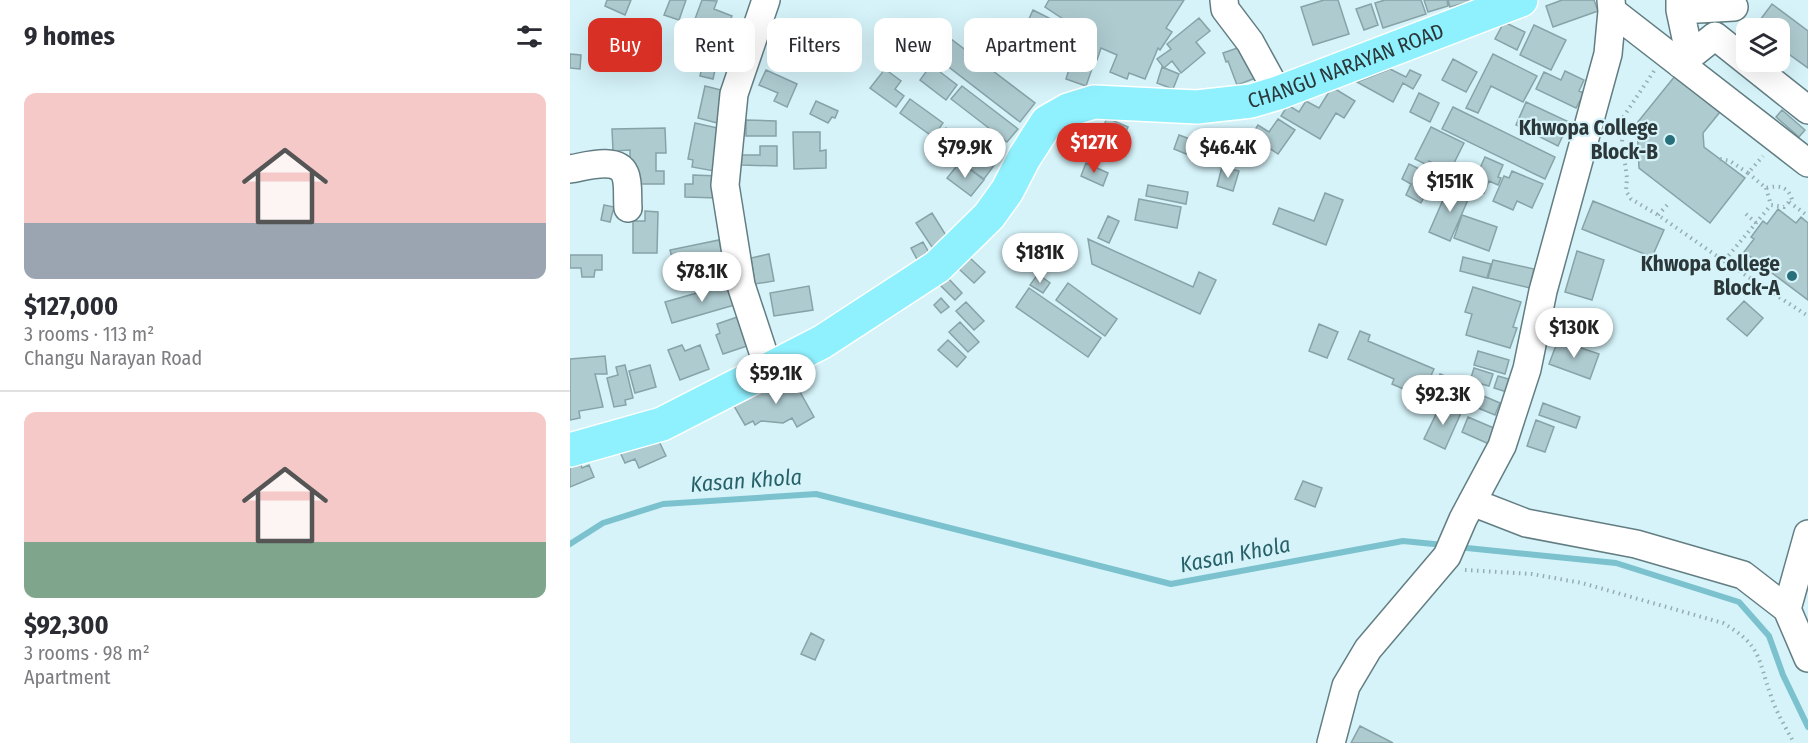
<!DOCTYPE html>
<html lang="en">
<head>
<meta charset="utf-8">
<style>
	:root { --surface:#fff; --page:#f7f7f7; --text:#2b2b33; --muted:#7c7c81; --line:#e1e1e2; --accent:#d93025 }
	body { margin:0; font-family:"Fira Sans Condensed",sans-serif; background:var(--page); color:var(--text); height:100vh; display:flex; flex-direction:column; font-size:22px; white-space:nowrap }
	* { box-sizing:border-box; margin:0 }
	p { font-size:20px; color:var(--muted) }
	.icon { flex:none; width:33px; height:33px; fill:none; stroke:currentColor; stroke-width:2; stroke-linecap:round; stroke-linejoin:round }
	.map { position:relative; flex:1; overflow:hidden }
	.side { display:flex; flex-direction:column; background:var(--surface); width:570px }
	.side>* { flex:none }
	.banner { position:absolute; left:18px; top:18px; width:570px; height:54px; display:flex; gap:12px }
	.tools { position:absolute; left:1166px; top:18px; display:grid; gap:12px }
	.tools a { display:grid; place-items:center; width:54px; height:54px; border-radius:12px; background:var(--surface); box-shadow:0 6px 24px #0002; font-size:30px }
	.price { position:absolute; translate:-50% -51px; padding:0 14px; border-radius:21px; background:#fff; color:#222; font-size:20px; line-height:39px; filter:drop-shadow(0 2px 3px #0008) }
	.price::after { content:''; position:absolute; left:50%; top:36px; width:18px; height:14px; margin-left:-9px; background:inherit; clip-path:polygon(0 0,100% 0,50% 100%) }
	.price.active { background:var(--accent); color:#fff }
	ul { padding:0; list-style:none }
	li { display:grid; align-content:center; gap:12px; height:318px; padding:0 24px }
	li+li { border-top:2px solid var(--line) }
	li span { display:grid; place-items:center; height:186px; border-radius:12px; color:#555 }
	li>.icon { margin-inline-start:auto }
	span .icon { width:108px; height:108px; fill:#fffc; stroke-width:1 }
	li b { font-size:26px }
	h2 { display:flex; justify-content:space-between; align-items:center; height:72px; padding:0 24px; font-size:26px }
	.pill { padding:0 21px; border-radius:12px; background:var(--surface); box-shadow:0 6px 24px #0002; font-size:21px; line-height:54px }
	.pill.active { background:var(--accent); color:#fff }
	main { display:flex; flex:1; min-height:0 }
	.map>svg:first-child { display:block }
</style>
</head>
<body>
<main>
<section class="side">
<h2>9 homes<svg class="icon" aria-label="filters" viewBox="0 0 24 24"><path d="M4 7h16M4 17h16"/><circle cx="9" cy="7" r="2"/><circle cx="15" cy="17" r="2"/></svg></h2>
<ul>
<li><span style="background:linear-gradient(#f6c9c9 70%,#9aa5b1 0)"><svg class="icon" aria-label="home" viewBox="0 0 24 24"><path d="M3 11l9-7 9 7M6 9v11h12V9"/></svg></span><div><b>$127,000</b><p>3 rooms · 113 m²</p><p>Changu Narayan Road</p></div></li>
<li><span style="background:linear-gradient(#f6c9c9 70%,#7fa58c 0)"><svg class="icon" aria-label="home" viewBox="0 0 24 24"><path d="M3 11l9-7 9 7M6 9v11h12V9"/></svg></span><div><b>$92,300</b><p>3 rooms · 98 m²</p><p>Apartment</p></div></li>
</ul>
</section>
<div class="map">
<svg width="1238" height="743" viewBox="0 0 1238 743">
	<rect width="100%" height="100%" fill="#d5f3f9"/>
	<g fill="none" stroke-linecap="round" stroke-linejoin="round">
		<path stroke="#7bc2ce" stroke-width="6" d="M0 544 33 523 93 504 246 494 601 584 833 541 874 545
			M887 547 1046 563 1169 602 1199 636 1213 675 1238 727"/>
	</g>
	<path fill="#aecbd0" stroke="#87a3a8" stroke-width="1.5" d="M37 0H61L55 15 35 6Z
		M100 0H116L109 20 94 15Z
		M132 0 147 1 144 9 162 16 156 31 125 19Z
		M479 0H614L596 28 602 32 590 50 588 48 575 79 559 73 557 79 540 72 547 55 531 48 527 60 486 43 499 23 475 7Z
		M754 0H768L779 34 743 45 731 7Z
		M815 0H851L856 14 813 28 805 3Z
		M854 0H877L878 6 858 12Z
		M878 0H902V1L880 7Z
		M992 0H1024L1028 11 983 27 976 6Z
		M801 4 808 25 794 30 786 9Z
		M1202 4 1238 31V68L1209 47V28H1184Z
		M463 10 485 21 469 56 447 45Z
		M629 18 640 31 626 42 635 53 611 73 602 61 594 68 587 59 601 49 597 44Z
		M345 22 359 33 364 26 465 103 450 122 336 34Z
		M934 22 955 32 947 50 925 39Z
		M964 25 996 40 981 70 950 55Z
		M140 32 153 35 143 79 130 76Z
		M476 44 502 56 496 71 469 59Z
		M679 44 691 76 667 85 658 61 656 62 653 53Z
		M0 54 11 55 10 69 0 68Z
		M923 54 967 76 953 102 921 86 908 113 896 108Z
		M503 56 524 63 516 86 496 79Z
		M883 59 907 72 896 92 872 80Z
		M361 65 387 85 376 100 350 80Z
		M592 67 609 74 603 89 587 83Z
		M315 69 331 81 325 89 334 96 326 107 300 88Z
		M820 69 836 77 840 70 851 75 843 89 833 83 823 102 787 82Z
		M196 70 227 84 217 107 204 101 208 93 189 85Z
		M995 71 1014 80 1009 91 1014 93 1006 108 966 89 974 72 991 80Z
		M1109 71 1154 107 1133 133 1134 147 1175 178 1140 223 1069 168 1067 123Z
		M135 86 159 92 151 124 128 118Z
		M392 86 448 129 437 142 381 99Z
		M762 87 785 101 774 118 766 113 750 139 711 116 718 105 729 112 736 101 749 108Z
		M849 93 869 103 860 122 840 112Z
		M340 99 373 123 363 137 330 113Z
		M246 101 268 111 265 118 262 117 258 123 240 114Z
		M956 102 999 122 988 146 946 125Z
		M883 107 985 157 975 179 872 129Z
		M1212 110 1235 130 1229 137 1206 117Z
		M537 118 558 127 552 141 531 132Z
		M708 119 725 130 708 154 681 136 688 125 699 132Z
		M176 120 206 121V136H176Z
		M125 123 152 129 144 171 122 167 123 160 118 159Z
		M861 127 894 143 880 171 859 161 857 165 845 159Z
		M95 128 96 153H86V171H94V184H67L66 165 60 166V150L43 151 42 129Z
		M376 128 425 164 414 179 365 143Z
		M507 131 525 139 520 149 502 140Z
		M223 132H250V151L256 150V168L224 169Z
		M609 135 631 143 626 158 604 149Z
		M501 143 518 150 513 161 496 153Z
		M190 146H207V166L171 165V155H190Z
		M915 157 933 165 928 177 931 178 928 185 919 181 914 193 901 188Z
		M390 162 414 180 401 196 377 178Z
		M516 163 538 173 533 186 511 176Z
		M839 164 864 176 851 203 836 195 841 184 832 179Z
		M652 167 669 171 663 191 647 186Z
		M942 171 973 184 962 208 947 201 943 210 923 201 934 176 939 178Z
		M123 175 148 176V198L115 197V184H123Z
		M880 184 901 193 880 241 859 232Z
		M578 185 618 192 616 204 576 196Z
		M755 193 773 200 756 245 703 224 709 208 744 221Z
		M569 199 611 207 607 228 565 220Z
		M1023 201 1094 230 1082 257 1012 229Z
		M34 205 44 207 40 222 31 220Z
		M1208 209 1226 223 1231 217 1238 223V300L1174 252 1184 239 1181 237 1193 221 1197 224Z
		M75 211 88 212 87 253H63V221H75Z
		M362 213 377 237 362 247 346 223Z
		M892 215 927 227 919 251 884 238Z
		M538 216 549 221 539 243 528 238Z
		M518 239 623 287 629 272 646 280 630 314 522 264Z
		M149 240 152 253 163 268 121 277 118 264 104 266 100 250Z
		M353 242 362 258 350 265 341 248Z
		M1007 251 1034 260 1022 300 995 292Z
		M199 254 204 281 185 284 181 258Z
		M0 255H32V270H25L24 277H12L11 268H0Z
		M893 257 921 264 917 278 890 271Z
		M400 258 415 272 404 283 389 269Z
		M923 260 964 269 960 288 918 278Z
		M468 274 480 283 473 293 460 285Z
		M378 278 392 293 385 300 370 285Z
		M162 283 168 304 102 323 95 302Z
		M498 283 547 319 535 336 486 300Z
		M239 286 243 310 204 316 200 293Z
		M903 287 951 302 943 327 947 328 940 348 896 335 902 314 895 312Z
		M459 288 531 338 518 357 446 307Z
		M371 298 379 307 371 313 364 305Z
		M1174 301 1193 318 1177 336 1157 319Z
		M396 302 414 321 404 330 386 311Z
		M992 312 1035 328 1030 340 988 325Z
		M173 315 183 344 153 354 146 335 150 333 147 324Z
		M390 322 409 342 398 352 379 332Z
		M749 324 768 332 757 358 739 351Z
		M790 331 800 335 798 341 864 369 855 389 841 383 838 391 822 384 824 379 778 359Z
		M378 340 396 357 387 367 368 350Z
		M988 340 1029 354 1020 379 979 364Z
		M112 345 115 351 130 345 139 369 110 380 98 350Z
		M908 351 939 360 935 374 904 365Z
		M35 356 37 374H25L33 407 9 411 10 418 0 420V359Z
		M55 365 63 398 55 400 56 405 44 407 37 378 48 375 46 367Z
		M80 365 86 387 65 393 59 371Z
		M904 368 923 374 919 386 900 381Z
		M220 374 244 417 227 427 222 418 213 423 191 421 185 425 183 421 175 425 164 406Z
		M870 374 894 384 887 400 864 391Z
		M928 376 942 380 937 392 924 388Z
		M897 389 930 403 925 415 891 401Z
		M973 403 1010 417 1006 428 969 415Z
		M871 404 891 413 875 449 854 439Z
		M898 417 926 429 919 444 892 432Z
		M966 420 984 427 975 452 957 446Z
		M86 435 96 456 69 468 65 459 55 463 50 452Z
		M9 459 12 468 19 465 24 477 0 487V462Z
		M733 481 752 488 745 507 725 499Z
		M241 633 254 640 245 660 231 654Z
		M790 726 823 743H781Z"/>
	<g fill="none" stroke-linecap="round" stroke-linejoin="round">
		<g stroke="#637e83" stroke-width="30">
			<path id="minor" d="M196 0 164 94 155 185 171 285 199 370
				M654 0 655 9 680 42 708 93
				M1110 0V10L1120 57
				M1110 10 1164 7
				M1042 11 1238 163
				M1110 64 1145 36 1238 110
				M0 169C14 167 47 156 55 174 59 183 57 198 58 208
				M902 502 956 523 1066 544 1173 575 1217 609 1238 658
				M1217 609 1238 534
				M761 743 776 686 798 649 877 556 893 519 932 446 957 369 973 291 1038 54 1042 11 1041 0"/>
		</g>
		<g stroke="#fff" stroke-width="36">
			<g id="major">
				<path id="s1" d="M0 450 92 424 252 342 367 267 419 216 437 191 454 158 477 122 498 110 524 102 627 107 681 101 708 93 951 0"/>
			</g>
		</g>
		<path stroke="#96adb2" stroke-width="4" stroke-dasharray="1.5 4.5" stroke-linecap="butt" d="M1084 71 1054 116 1052 142 1057 178 1056 191 1061 199 1088 215 1154 261 1201 205
			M1150 159 1160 161 1178 173 1193 156
			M1178 173 1196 188C1209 185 1218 186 1222 200L1219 202 1238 216
			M1196 188 1201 205 1214 207 1219 202
			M1176 214 1186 223
			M1088 215 1099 203
			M1154 261 1238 316
			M895 570 962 574 1012 583 1153 623C1192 646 1187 657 1201 696 1206 712 1216 728 1224 743"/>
		<use href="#minor" stroke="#fff" stroke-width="27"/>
		<use href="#major" stroke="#90f1fe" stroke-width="33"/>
	</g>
	<g fill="#27707b" stroke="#d5f3f9" stroke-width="2">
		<circle cx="1100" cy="140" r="6"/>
		<circle cx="1222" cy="276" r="6"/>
	</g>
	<g text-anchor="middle" stroke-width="4.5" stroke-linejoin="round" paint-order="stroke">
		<g font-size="21" fill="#2b3739" stroke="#d5f3f9">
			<text dy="7" stroke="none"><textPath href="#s1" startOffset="906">CHANGU NARAYAN ROAD</textPath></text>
		</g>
		<g font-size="21" font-weight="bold" fill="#2b3739" stroke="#d5f3f9" text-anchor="end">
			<text x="1088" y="135">Khwopa College<tspan x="1088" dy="24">Block-B</tspan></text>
			<text x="1210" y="271">Khwopa College<tspan x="1210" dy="24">Block-A</tspan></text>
		</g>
		<g font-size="22" font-style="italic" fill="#26616a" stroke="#d5f3f9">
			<text transform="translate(176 480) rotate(-4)" y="8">Kasan Khola</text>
			<text transform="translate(665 554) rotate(-11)" y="8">Kasan Khola</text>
		</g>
	</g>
</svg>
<div class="tools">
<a><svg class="icon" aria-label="layers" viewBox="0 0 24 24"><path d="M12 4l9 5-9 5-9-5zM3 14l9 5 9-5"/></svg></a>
</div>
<b class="price active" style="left:524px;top:174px">$127K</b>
<b class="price" style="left:395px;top:179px">$79.9K</b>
<b class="price" style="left:658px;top:179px">$46.4K</b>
<b class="price" style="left:880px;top:213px">$151K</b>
<b class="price" style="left:470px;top:284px">$181K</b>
<b class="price" style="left:132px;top:303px">$78.1K</b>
<b class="price" style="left:1004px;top:359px">$130K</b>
<b class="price" style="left:206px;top:405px">$59.1K</b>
<b class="price" style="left:873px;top:426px">$92.3K</b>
<div class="banner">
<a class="pill active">Buy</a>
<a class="pill">Rent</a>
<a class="pill">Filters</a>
<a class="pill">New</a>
<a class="pill">Apartment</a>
</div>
</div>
</main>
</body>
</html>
